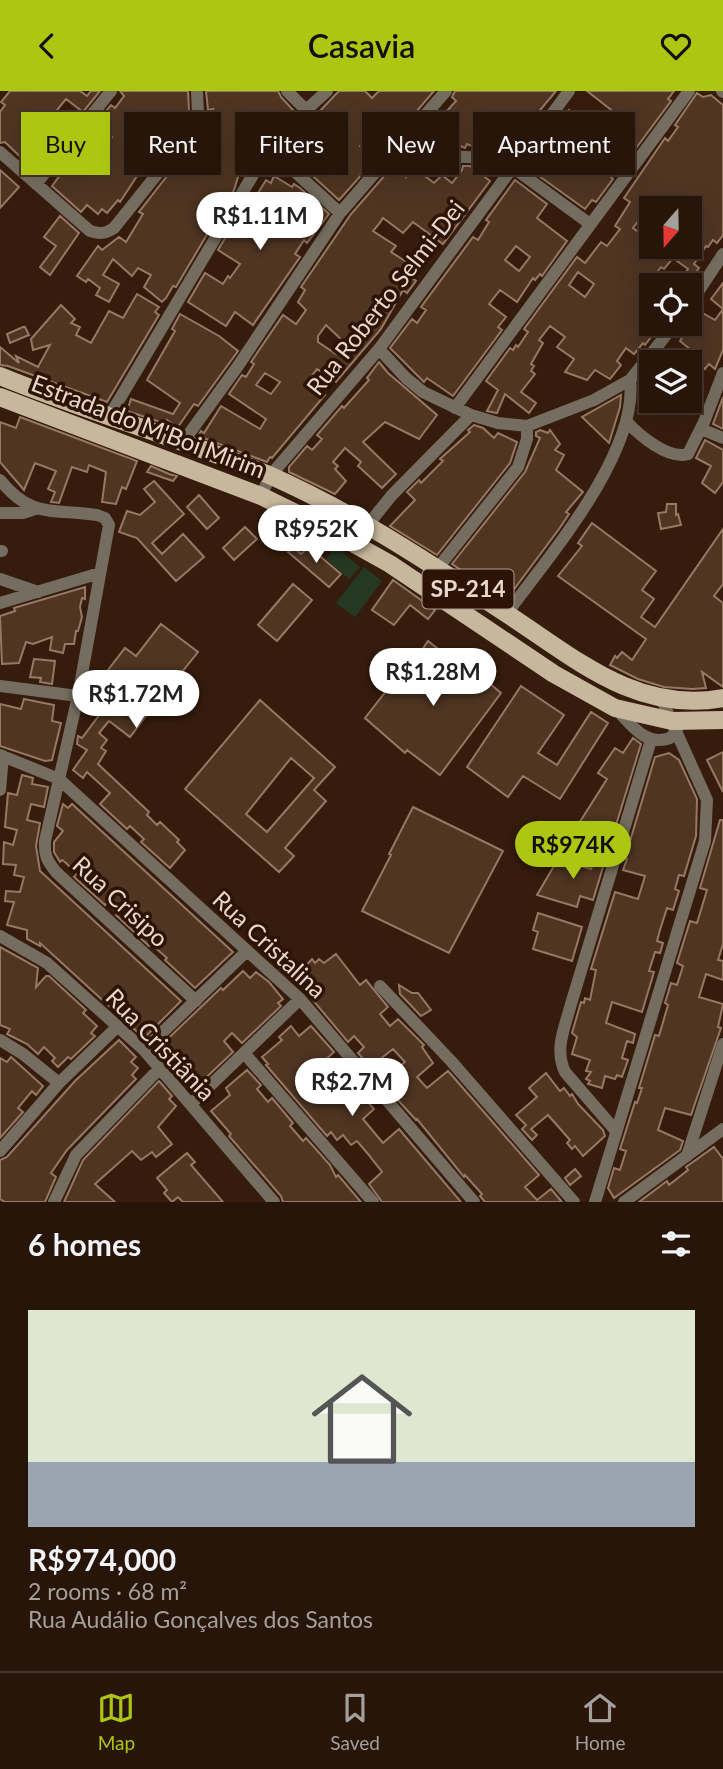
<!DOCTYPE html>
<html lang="en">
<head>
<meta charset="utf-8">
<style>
	:root { --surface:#281509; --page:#301e12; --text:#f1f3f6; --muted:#a59f9c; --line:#44342a; --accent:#acc612 }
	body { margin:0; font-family:Lato,sans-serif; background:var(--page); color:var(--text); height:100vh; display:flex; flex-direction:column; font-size:26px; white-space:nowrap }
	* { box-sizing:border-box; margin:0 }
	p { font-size:23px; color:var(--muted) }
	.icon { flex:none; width:38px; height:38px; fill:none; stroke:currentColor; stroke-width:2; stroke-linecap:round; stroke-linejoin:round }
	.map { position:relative; height:1111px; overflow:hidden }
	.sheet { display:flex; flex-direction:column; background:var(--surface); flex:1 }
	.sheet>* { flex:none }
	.hud { position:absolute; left:21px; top:21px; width:682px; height:63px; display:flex; gap:14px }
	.needle { width:46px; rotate:200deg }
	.fabs { position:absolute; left:639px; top:105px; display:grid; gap:14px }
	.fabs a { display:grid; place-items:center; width:63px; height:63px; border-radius:0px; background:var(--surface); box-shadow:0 7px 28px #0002,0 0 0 2px var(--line); font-size:35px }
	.price { position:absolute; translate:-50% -60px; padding:0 16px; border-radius:24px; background:#fff; color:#222; font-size:23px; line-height:46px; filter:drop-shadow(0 2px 4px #0008) }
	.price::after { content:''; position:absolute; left:50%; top:42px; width:21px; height:16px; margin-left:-10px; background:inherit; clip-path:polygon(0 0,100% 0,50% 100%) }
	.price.selected { background:var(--accent); color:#111 }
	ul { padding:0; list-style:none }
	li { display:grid; align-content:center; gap:14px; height:371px; padding:0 28px }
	li span { display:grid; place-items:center; height:217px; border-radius:0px; color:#555 }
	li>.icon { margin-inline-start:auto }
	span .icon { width:126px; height:126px; fill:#fffc; stroke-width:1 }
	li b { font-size:30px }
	h2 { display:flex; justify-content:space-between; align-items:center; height:84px; padding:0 28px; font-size:30px }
	.tag { padding:0 24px; border-radius:0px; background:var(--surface); box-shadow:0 7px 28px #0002,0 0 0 2px var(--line); font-size:24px; line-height:63px }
	.tag.selected { background:var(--accent); color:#111 }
	header { display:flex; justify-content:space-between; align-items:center; height:91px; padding:0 28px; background:var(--accent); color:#111; font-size:32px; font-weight:600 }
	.dock { display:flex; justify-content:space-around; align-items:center; height:98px; border-top:2px solid var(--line); background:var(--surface); font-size:19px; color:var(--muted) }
	.dock a { display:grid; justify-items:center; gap:4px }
	.dock .selected { color:var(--accent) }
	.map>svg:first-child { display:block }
</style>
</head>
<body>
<header><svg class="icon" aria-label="back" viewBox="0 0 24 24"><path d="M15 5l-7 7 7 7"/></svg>Casavia<svg class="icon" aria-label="heart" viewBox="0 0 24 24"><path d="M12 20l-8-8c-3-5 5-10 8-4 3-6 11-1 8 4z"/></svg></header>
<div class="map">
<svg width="723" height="1111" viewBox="0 0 723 1111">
	<rect width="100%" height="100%" fill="#361c0c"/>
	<path fill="#243822" d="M336 456 360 476 349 488 326 468Z
		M364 476 382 490 355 526 336 512Z"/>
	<path fill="#4f3522" stroke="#967864" stroke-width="2" fill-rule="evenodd" d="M10 0H80L87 5 91 0H100L83 21 66 8 57 19 74 32 35 80 5 51 0 52V21L5 14 1 11Z
		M120 0H188L189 20 181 30 174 25 164 38 175 47 148 81 143 76 120 111 118 109 107 122 102 118 98 123 87 114 81 121 52 95 60 84 57 81 80 52 83 55 90 46 103 57 112 46 96 32 111 14 115 17 124 5Z
		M206 0H278L281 6 293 19 272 39 261 27 243 58V63L238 71 242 73 234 99 220 121 216 119 207 132 212 135 176 196 173 195 166 207 162 211 144 196 151 184 138 177 132 185 113 168 103 184 119 193 109 211 96 204 100 197 88 188 86 191 77 185 98 155 102 159 119 146 126 151 143 123 139 121 196 48 200 77H205L208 29 213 18 208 19Z
		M339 0H365L372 7 379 0H434L385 57 371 43 360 55 374 70 339 109 281 56 297 40V44Z
		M455 0H556L536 24 538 26 513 60 507 62 484 49 479 58 467 53 465 57 456 53 453 57 443 56 440 54 438 56 432 51 442 40 434 34 456 10 452 6Z
		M587 0H674L668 8 671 10 622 76 620 74 611 86 613 88 596 111 592 109 585 118 525 75 550 41 554 44 564 32 561 30 569 19 600 42 615 22Z
		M697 2 703 6 711 4 723 14V144L717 152 713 149 708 156 706 155 694 173 699 177 686 194 680 189 688 178 673 167 664 178 661 176 652 188 662 194H651V233H661L645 254 643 252 634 263 626 257 617 270 621 274 610 288 595 279 587 289 565 281 574 268 557 256 565 246 550 235 539 249 543 252 531 273 534 275 531 280 535 283 521 301 536 312 529 322 505 303 497 322 487 320 498 299 486 290 510 257 513 259 516 254 518 256 528 241 524 238 577 166 585 172 601 151 607 155 620 138 615 135 630 111 624 107 665 47 668 50 678 36 675 34ZM650 114 654 117H690V156H651V150L633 137ZM578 181 594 193 585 206 569 194Z
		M420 43 431 56 420 55 414 50Z
		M402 73 406 86 413 76 434 92 442 84 452 92 462 79 463 75H470L490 90 443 153 413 131 403 142 383 127 379 133 373 140 396 155 391 161 416 177 411 186 416 190 407 202 403 199 381 238 336 291 317 278 307 291 325 304 272 367 270 366 267 371 198 345 201 340 204 342 221 315 260 338 266 328 229 303 242 284 246 286 254 273 251 271 283 224 296 233 306 219 298 211 305 199 301 196 351 123 393 75ZM326 234 345 252 336 263 318 251V245ZM265 282 280 291 271 303 256 294Z
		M0 79 19 96 0 117Z
		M274 85 292 96 294 93 300 97 329 123 307 152 304 149 295 163 300 166 253 234 235 221 226 235 188 211 205 182 223 193 228 185 230 187 240 173 218 159 249 107H255L266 89 271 92Z
		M515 89 547 113 537 127 567 150 542 185 540 183 535 189 533 187 517 211 500 199 489 213 506 226 498 236 502 239 453 305 427 287 424 291 390 257 412 228 417 232 426 219 421 216 473 146 478 149 489 131 486 129ZM516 155 530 166 519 180 505 169Z
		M60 125 79 142 50 184 40 176 56 155 44 146Z
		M723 192V259L715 278 709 273 705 278 687 264 691 259 680 250 699 220 715 229 723 218 711 208Z
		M137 203 159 216 155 221 159 224 107 311 8 275 0 274V256L19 272 16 265 38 276 50 254 33 259 31 248 61 214 75 228 71 232 80 236 76 244 91 252 109 220 123 227Z
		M180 223 219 245 238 260 198 315 194 313 178 336 167 329 166 333 127 320 131 308 173 323 180 312 147 289 175 240 172 238Z
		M23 236H25L29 244 10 252 7 243Z
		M379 271 388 282 437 324 419 348 385 331 363 351 396 383 382 397 358 375 361 371 345 357 333 371 338 375 335 378 346 390 335 403 289 381V376L307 355 312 359 322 348 317 344 342 315 344 317 369 289 367 287Z
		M621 304 620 316 609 352 582 326Z
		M723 306V338L713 333Z
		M20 326 137 370 126 398 122 396 116 413 102 411 106 381 89 374 87 381 72 376 59 412 51 411 55 401 48 398 56 380 35 372 24 399 0 371V331L16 337Z
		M474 334 483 337 494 347 498 342 517 351 510 372 437 464 390 435 415 409 407 401 419 389 421 392 443 370 440 368 470 341 468 339Z
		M540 339 548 342 550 339 560 353 555 359 564 364 556 379 583 401 566 421 569 423 559 438 506 509 452 473 525 381 540 347 536 345V341Z
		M705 349 723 359V391L715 402 702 392 711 375 696 367Z
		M151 375 169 383 177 385 173 390 147 381Z
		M154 390 184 423 152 452 162 463 183 443 204 466 176 490 137 447 119 441 127 420 140 424 155 411 144 398Z
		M199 404 219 427 207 438 187 416Z
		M667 413H676V424L678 423 681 434 661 438 658 422 666 421Z
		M288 431 300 437 289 449 280 441Z
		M592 432 656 480 642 499 654 508 641 526 655 536 723 438V493L714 505 723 512V596L702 581 706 597 692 598 664 596 638 588 610 574 615 565 617 567 622 561 632 569 646 548 558 485 582 455 578 452Z
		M245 436 257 448 234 469 223 457Z
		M312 453 316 457 314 460 341 483 329 496 288 461 293 456 301 463Z
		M393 489 435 519 428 528 410 514 394 534 372 519Z
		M293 493 312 509 277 550 258 534Z
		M85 496V508L82 507 80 516 82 526 78 540H76L74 553H65L63 562 50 559 52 546 33 553 26 551 19 572 2 573 0 525 15 520 14 517Z
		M161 533 198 561 178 586 176 585 130 646 109 630 99 642 107 649 101 657 106 660 98 673 149 721 147 724 157 734 160 731 179 749 177 751 185 759 170 777 141 751 144 748 130 735 127 738 100 713 110 702 87 681 83 687 73 679 87 659 77 653 78 645 82 647 100 623 97 621 121 588 108 579 125 557 136 565Z
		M428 550 474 586 477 582 501 602 440 684 407 659 405 662 365 627 412 567 416 568Z
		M34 568 55 570 52 593 40 591 41 587 30 586Z
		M521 595 564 624 538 662 557 674 591 621 608 632 560 708 523 685 508 706 467 676Z
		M24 608 54 614 52 630 61 632 52 669 45 670 0 655V613L21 618Z
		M260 609 335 676 314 699 326 710 285 757 294 765 279 781 185 698ZM291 667 314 687 267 741 246 723Z
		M633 647 641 653 612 747 584 737H576L607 688 598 682 615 657 623 662Z
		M723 661V701L707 669Z
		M669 662 679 669 697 708 696 745 684 785 679 784 675 798 679 800 673 819 667 817 660 839 657 850 663 852 660 862 655 861 649 880 654 881 642 921 612 911 606 932 635 943 633 952 627 950 622 967 628 969 622 986 617 984 615 988 605 985 602 997 588 993 590 990 586 988 591 981 586 980 590 969 572 963 577 946 572 942 581 911 584 912 585 907 590 909 596 879 591 878 615 801 638 808 645 785 623 779 627 768 625 767 655 666Z
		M22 684 33 687 32 693 48 696 44 716 31 713 27 729 40 732 36 755 40 780 181 910 144 947 40 852V855L27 848V839L7 834 14 811 5 810 6 800 20 801 24 786 14 784 16 774 3 773 4 751 13 754 17 739 5 736 8 702 17 704Z
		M63 713 68 717 72 713 233 861 195 897 165 869 167 867 151 853 149 855 116 824 117 822 107 812 105 814 74 786 77 783 66 772 62 769 60 771 54 761V751L63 740 57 735Z
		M413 716 503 760 449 862 362 820 391 764 389 763Z
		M720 729H723V853L718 869 723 870V889L706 883 699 906 723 913 718 936 721 937 691 1024 665 1017 658 1039 683 1050 680 1059 614 1107 608 1097 614 1077 620 1079 626 1060 620 1058 635 1011 637 1012 642 997H639L655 944 659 945 668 914 665 912 671 892 677 894 683 875 677 872 690 830 697 832 707 799 700 797Z
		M598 760 607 763 593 809 580 805 577 816 537 804 561 763 570 767 568 771 591 778Z
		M538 822 582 836 572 870 533 858 538 841 533 839Z
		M0 856 38 877 36 896 46 885H49L86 919 83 922 97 935 91 942 95 945 71 968 68 966 58 976 52 970 55 967 44 956 38 963 27 953 7 943 10 938 0 934Z
		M336 863 360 894 366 889 388 916 380 923 390 935 398 928 424 954 422 956 433 972 417 986 427 997 448 980 539 1084 525 1096 537 1109 551 1098 562 1111H485L480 1105 482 1103 465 1084 464 1086 417 1028 416 1029 397 1008 401 1004 386 987 405 971 393 958 370 976 358 962 364 956 354 945 348 951 307 902 276 875 285 865 302 879 312 868 315 872 319 868 324 872Z
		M243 880 250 887 256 881 269 891 283 908 278 912 281 915 242 952 232 942 224 950 233 961 195 997 192 994 188 997 157 958 221 897 223 899Z
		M399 894 412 902H418L431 919 421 925 400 903Z
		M291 935 299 945 311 935 334 961 324 970 334 983 344 974 372 1006 367 1010 374 1018 363 1028 383 1052 399 1038 461 1111H382L369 1093 382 1081 368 1063 357 1050 351 1054 343 1044 337 1049 331 1041 327 1045 266 974 268 973 262 966 282 949 279 946Z
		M119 949 136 966 131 971 138 977 132 984 136 988 67 1059 51 1082 56 1086 45 1111H5L0 1108V1069L7 1066 75 990Z
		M11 966 43 995 36 1004 32 1000 18 1017 23 1021 0 1047V967L7 971Z
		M247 979 261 994 257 998 268 1011 272 1007 293 1032 290 1035 303 1050 306 1047 330 1074 336 1086 338 1084 361 1111H283L281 1105 229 1045 231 1043 211 1020 230 1004 226 997Z
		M546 982 560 1000 564 997 570 1005 572 1003 578 1013 603 1039 605 1045 583 1065 575 1055 572 1058 567 1052 570 1049 548 1024 531 1038 537 1044 532 1049 522 1038 526 1034 516 1024 537 1006 529 997Z
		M159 990 172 1005 169 1008 176 1015 158 1036 172 1053 156 1066 152 1061 141 1069 132 1060 95 1093 115 1111H64L83 1069Z
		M714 1056 723 1068V1111H639L667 1090 669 1094 688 1079 686 1076Z
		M187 1062 195 1071 191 1074 223 1111H183L178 1106 172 1111 164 1102 167 1099 157 1087Z
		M575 1078 581 1085 570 1094 565 1087Z"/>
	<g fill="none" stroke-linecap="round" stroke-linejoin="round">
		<path stroke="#756e60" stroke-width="12" d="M287 0 306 19
			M722 0 723 1
			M269 57 340 122
			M0 61 90 140C100 143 105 143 114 137L190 42 198 23 197 0
			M391 63 490 67 504 70 590 133
			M36 93 111 0
			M690 213 723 163
			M379 258 406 287 423 301 471 324 498 332 527 335 594 309 630 289 675 233
			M455 317 689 0
			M110 324 269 57 283 40 327 0
			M626 330C639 344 668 369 688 363L704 331 723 282
			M701 338 723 347
			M183 351 238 275 340 122 446 0
			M0 389C33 429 53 417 97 424L105 427 109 434 78 605 45 750C44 764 47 770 56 781L196 910
			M261 405 270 385 379 258 569 0
			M0 422H23L35 418
			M367 435 392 404 471 324
			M0 460H2
			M437 478 518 376 527 348V335
			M0 488 38 501
			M0 512 100 482
			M507 522C548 467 639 361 630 289
			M0 595 78 605
			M615 617C631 633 645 656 670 647L677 640
			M0 664 59 688 300 908 474 1111
			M0 699 3 665
			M581 745 618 758
			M0 845 47 872 144 959 274 1111
			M380 895 451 970 574 1111
			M0 949 23 963 59 992
			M144 959 247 860
			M245 963 373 1111
			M191 1013 300 908
			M616 1040 565 981C554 958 565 936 571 913L651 649
			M0 1060 59 992 117 936
			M687 1065 723 953
			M54 1111 76 1064 160 977
			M595 1111 705 750 707 709 661 607
			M624 1111 723 1038"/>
		<path stroke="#c7b89d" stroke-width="18" d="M0 285C88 321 181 347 269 384 353 421 431 473 507 523 575 567 636 623 723 607
			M0 306 261 405 320 434 390 473 554 583 615 617 672 630 723 629"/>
	</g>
	<g text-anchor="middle" stroke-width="7" stroke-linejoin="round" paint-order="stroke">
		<rect fill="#2c1304" stroke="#b09c91" stroke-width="2" x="422.5" y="478.5" width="91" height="39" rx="5"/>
		<g font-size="23" font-weight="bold" fill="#e9d7cd">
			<text x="468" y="506">SP-214</text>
		</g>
		<g font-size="24" fill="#e9d7cd" stroke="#2c1304">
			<text transform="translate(386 207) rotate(-52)" y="8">Rua Roberto Selmi-Dei</text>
			<text transform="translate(148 336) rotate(21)" y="8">Estrada do M'Boi Mirim</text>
			<text transform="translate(120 811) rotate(43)" y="8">Rua Crisipo</text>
			<text transform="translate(269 854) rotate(43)" y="8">Rua Cristalina</text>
			<text transform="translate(160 954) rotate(46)" y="8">Rua Cristiânia</text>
		</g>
	</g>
</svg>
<div class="fabs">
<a><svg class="needle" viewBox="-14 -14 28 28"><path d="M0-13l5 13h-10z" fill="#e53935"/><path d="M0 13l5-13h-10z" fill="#a59f9c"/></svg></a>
<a><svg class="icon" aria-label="locate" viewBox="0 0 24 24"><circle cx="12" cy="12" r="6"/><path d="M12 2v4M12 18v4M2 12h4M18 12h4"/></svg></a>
<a><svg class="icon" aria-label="layers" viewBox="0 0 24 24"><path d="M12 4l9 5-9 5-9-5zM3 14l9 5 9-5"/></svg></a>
</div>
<b class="price" style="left:260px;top:161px">R$1.11M</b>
<b class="price" style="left:316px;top:474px">R$952K</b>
<b class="price" style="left:433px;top:617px">R$1.28M</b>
<b class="price" style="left:136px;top:639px">R$1.72M</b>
<b class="price selected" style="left:573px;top:790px">R$974K</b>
<b class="price" style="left:352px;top:1027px">R$2.7M</b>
<div class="hud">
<a class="tag selected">Buy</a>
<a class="tag">Rent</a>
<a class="tag">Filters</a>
<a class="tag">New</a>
<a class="tag">Apartment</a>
</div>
</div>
<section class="sheet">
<h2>6 homes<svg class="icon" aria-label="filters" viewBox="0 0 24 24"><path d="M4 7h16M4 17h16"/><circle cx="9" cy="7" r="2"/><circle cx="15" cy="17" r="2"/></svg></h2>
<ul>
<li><span style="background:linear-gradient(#dfe7d0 70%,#9aa5b1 0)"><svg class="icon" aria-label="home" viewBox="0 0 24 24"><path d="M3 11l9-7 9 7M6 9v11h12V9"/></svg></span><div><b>R$974,000</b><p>2 rooms · 68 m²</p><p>Rua Audálio Gonçalves dos Santos</p></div></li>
</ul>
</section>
<nav class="dock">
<a class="selected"><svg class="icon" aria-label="map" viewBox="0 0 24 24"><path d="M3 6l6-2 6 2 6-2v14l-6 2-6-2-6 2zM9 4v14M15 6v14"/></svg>Map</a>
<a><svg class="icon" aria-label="saved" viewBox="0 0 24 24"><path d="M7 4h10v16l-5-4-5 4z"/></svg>Saved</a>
<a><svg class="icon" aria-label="home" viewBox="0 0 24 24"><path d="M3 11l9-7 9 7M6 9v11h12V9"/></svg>Home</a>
</nav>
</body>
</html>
